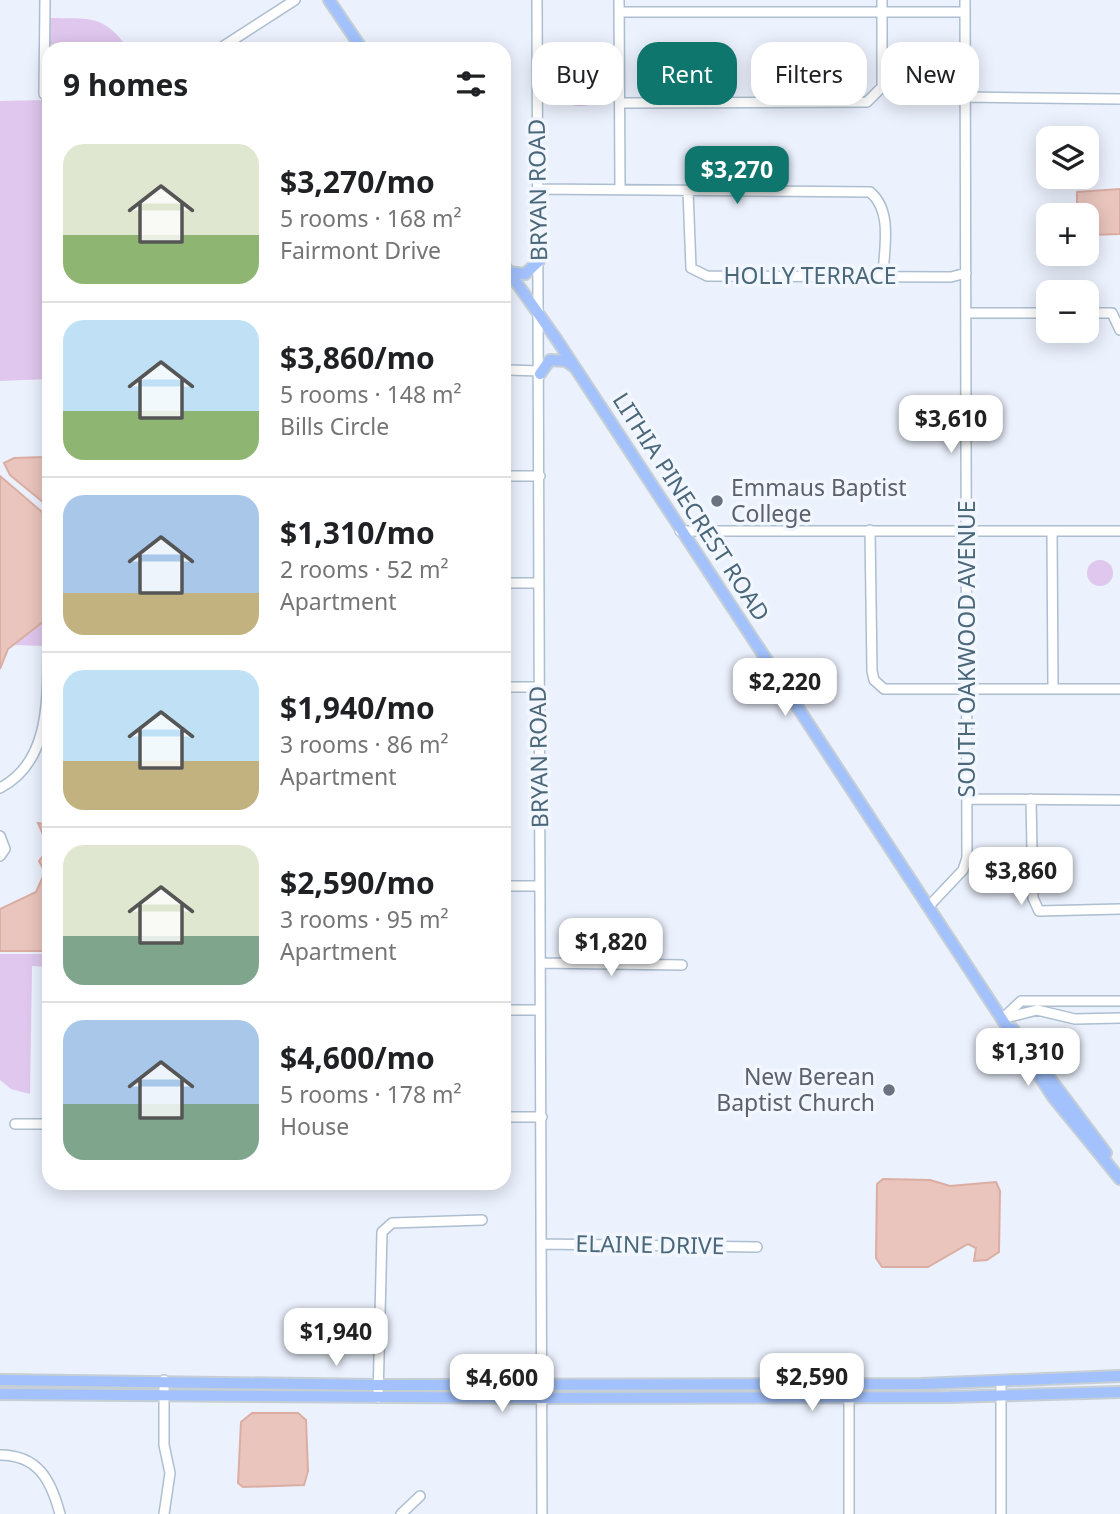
<!DOCTYPE html>
<html lang="en">
<head>
<meta charset="utf-8">
<style>
	:root { --surface:#fff; --page:#f6f6f6; --text:#202124; --muted:#757577; --line:#e0e0e0; --accent:#0f766e }
	body { margin:0; font-family:"Noto Sans",sans-serif; background:var(--page); color:var(--text); height:100vh; display:flex; flex-direction:column; font-size:26px; white-space:nowrap }
	* { box-sizing:border-box; margin:0 }
	p { font-size:23px; color:var(--muted) }
	.icon { flex:none; width:38px; height:38px; fill:none; stroke:currentColor; stroke-width:2; stroke-linecap:round; stroke-linejoin:round }
	.map { position:relative; flex:1; overflow:hidden }
	.sheet { position:absolute; left:42px; top:42px; width:469px; height:1148px; display:flex; flex-direction:column; background:var(--surface); border-radius:21px; box-shadow:0 4px 18px #0003 }
	.sheet>* { flex:none }
	.hud { position:absolute; left:532px; top:42px; width:483px; height:63px; display:flex; gap:14px }
	.fabs { position:absolute; left:1036px; top:126px; display:grid; gap:14px }
	.fabs a { display:grid; place-items:center; width:63px; height:63px; border-radius:14px; background:var(--surface); box-shadow:0 4px 18px #0003; font-size:35px }
	.price { position:absolute; translate:-50% -60px; padding:0 16px; border-radius:14px; background:#fff; color:#222; font-size:23px; line-height:46px; filter:drop-shadow(0 2px 4px #0008) }
	.price::after { content:''; position:absolute; left:50%; top:42px; width:21px; height:16px; margin-left:-10px; background:inherit; clip-path:polygon(0 0,100% 0,50% 100%) }
	.price.selected { background:var(--accent); color:#fff }
	ul { padding:0; list-style:none }
	li { display:flex; align-items:center; gap:21px; height:175px; padding:0 21px }
	li+li { border-top:2px solid var(--line) }
	li span { display:grid; place-items:center; flex:none; width:196px; height:140px; border-radius:21px; color:#555 }
	li>.icon { margin-inline-start:auto }
	span .icon { width:84px; height:84px; fill:#fffc; stroke-width:1 }
	li b { font-size:30px }
	h2 { display:flex; justify-content:space-between; align-items:center; height:84px; padding:0 21px; font-size:30px }
	.chip { padding:0 24px; border-radius:21px; background:var(--surface); box-shadow:0 4px 18px #0003; font-size:24px; line-height:63px }
	.chip.selected { background:var(--accent); color:#fff }
	.map>svg:first-child { display:block }
</style>
</head>
<body>
<div class="map">
<svg width="1120" height="1514" viewBox="0 0 1120 1514">
	<rect width="100%" height="100%" fill="#ebf1fd"/>
	<path fill="#dfc7ed" d="M48 18C90 19 102 13 129 49H49V379L0 381V101L47 100Z
		M576 64 612 70C612 103 582 116 557 98L563 74Z
		M1087 573a13 13 0 1 1 26 0a13 13 0 1 1-26 0Z
		M49 617V646L13 645Z
		M0 954H49V967L32 966 30 1094 11 1089 0 1080Z"/>
	<path fill="#e9c5bd" stroke="#dbada3" stroke-width="2" d="M1120 189V234L1087 235V215H1077V192Z
		M49 451V507L10 475 4 463 14 458 43 457Z
		M0 476 49 518V617L8 649 0 669Z
		M38 823 49 825V951H0V909L36 892 45 872 39 861 49 848Z
		M883 1179 930 1180 950 1186 996 1182 1000 1191 999 1252 987 1260 974 1261 976 1248 968 1244 928 1267H882L876 1258 877 1184Z
		M252 1413H298L306 1420 308 1471 304 1485 243 1487 238 1483 241 1422Z"/>
	<g fill="none" stroke-linecap="round" stroke-linejoin="round">
		<g stroke="#acbecf" stroke-width="12">
			<path id="minor" d="M537 0 542 1514
				M619 0 620 188
				M619 12H965
				M219 49 295 0
				M44 94 45 0
				M965 97 1120 99
				M622 103 867 102 882 87V0
				M538 189 870 192C893 211 884 248 883 276
				M688 191 691 268 707 276 951 277 966 273
				M966 313H1048
				M1087 313H1112L1120 330
				M504 370 540 371
				M504 476H540
				M870 530 872 671 874 680 884 689H1120
				M680 531H1120
				M1052 531 1053 689
				M504 583H538
				M504 687H539
				M0 788C52 761 47 695 48 645
				M967 799 1120 800
				M1031 799 1033 898 1039 911 1120 909
				M0 836 5 849 0 856
				M504 886H540
				M929 906 963 870 967 858 965 0
				M540 963 682 965
				M504 1010H540
				M1003 1018 1021 1001H1120
				M1005 1018 1037 1010 1075 1019 1120 1018
				M504 1117H542
				M15 1124H49
				M542 1244 757 1247
				M164 1380V1445L170 1473 164 1514
				M1001 1383V1514
				M849 1384V1514
				M378 1398 382 1232 392 1223 482 1220
				M0 1455C38 1455 51 1480 60 1514
				M401 1514 420 1496"/>
		</g>
		<g stroke="#c5cfd5" stroke-width="14">
			<path id="major" d="M329 0 362 49
				M504 265 557 340 1053 1097 1120 1179
				M509 272 525 274 539 261
				M540 374 550 360 566 361 573 366
				M1013 1029 1106 1153
				M0 1380 378 1385 921 1384 1120 1376
				M0 1394 530 1398 949 1397 1120 1392"/>
		</g>
		<use href="#minor" stroke="#fff" stroke-width="9"/>
		<use href="#major" stroke="#a2c1fd" stroke-width="10"/>
	</g>
	<g fill="#6b7280" stroke="#f2f7ff" stroke-width="2.5">
		<circle cx="717" cy="501" r="7"/>
		<circle cx="889" cy="1090" r="7"/>
	</g>
	<g text-anchor="middle" stroke-width="7" stroke-linejoin="round" paint-order="stroke">
		<g font-size="23" fill="#4b687b" stroke="#f2f7ff">
			<text transform="translate(538 190) rotate(-91)" y="8">BRYAN ROAD</text>
			<text x="810" y="284">HOLLY TERRACE</text>
			<text transform="translate(691 507) rotate(57)" y="8">LITHIA PINECREST ROAD</text>
			<text transform="translate(967 649) rotate(-90)" y="8">SOUTH OAKWOOD AVENUE</text>
			<text transform="translate(539 757) rotate(-91)" y="8">BRYAN ROAD</text>
			<text transform="translate(650 1245) rotate(1)" y="8">ELAINE DRIVE</text>
		</g>
		<g font-size="23" fill="#5b616d" stroke="#f2f7ff" text-anchor="start">
			<text x="731" y="496">Emmaus Baptist<tspan x="731" dy="26">College</tspan></text>
			<text x="875" y="1085" text-anchor="end">New Berean<tspan x="875" dy="26">Baptist Church</tspan></text>
		</g>
	</g>
</svg>
<div class="fabs">
<a><svg class="icon" aria-label="layers" viewBox="0 0 24 24"><path d="M12 4l9 5-9 5-9-5zM3 14l9 5 9-5"/></svg></a>
<a>+</a>
<a>−</a>
</div>
<b class="price selected" style="left:737px;top:206px">$3,270</b>
<b class="price" style="left:951px;top:455px">$3,610</b>
<b class="price" style="left:785px;top:718px">$2,220</b>
<b class="price" style="left:1021px;top:907px">$3,860</b>
<b class="price" style="left:611px;top:978px">$1,820</b>
<b class="price" style="left:1028px;top:1088px">$1,310</b>
<b class="price" style="left:336px;top:1368px">$1,940</b>
<b class="price" style="left:812px;top:1413px">$2,590</b>
<b class="price" style="left:502px;top:1414px">$4,600</b>
<div class="hud">
<a class="chip">Buy</a>
<a class="chip selected">Rent</a>
<a class="chip">Filters</a>
<a class="chip">New</a>
</div>
<section class="sheet">
<h2>9 homes<svg class="icon" aria-label="filters" viewBox="0 0 24 24"><path d="M4 7h16M4 17h16"/><circle cx="9" cy="7" r="2"/><circle cx="15" cy="17" r="2"/></svg></h2>
<ul>
<li><span style="background:linear-gradient(#dfe7d0 65%,#8fb573 0)"><svg class="icon" aria-label="home" viewBox="0 0 24 24"><path d="M3 11l9-7 9 7M6 9v11h12V9"/></svg></span><div><b>$3,270/mo</b><p>5 rooms · 168 m²</p><p>Fairmont Drive</p></div></li>
<li><span style="background:linear-gradient(#bfe0f5 65%,#8fb573 0)"><svg class="icon" aria-label="home" viewBox="0 0 24 24"><path d="M3 11l9-7 9 7M6 9v11h12V9"/></svg></span><div><b>$3,860/mo</b><p>5 rooms · 148 m²</p><p>Bills Circle</p></div></li>
<li><span style="background:linear-gradient(#a9c7e8 70%,#c2b280 0)"><svg class="icon" aria-label="home" viewBox="0 0 24 24"><path d="M3 11l9-7 9 7M6 9v11h12V9"/></svg></span><div><b>$1,310/mo</b><p>2 rooms · 52 m²</p><p>Apartment</p></div></li>
<li><span style="background:linear-gradient(#bfe0f5 65%,#c2b280 0)"><svg class="icon" aria-label="home" viewBox="0 0 24 24"><path d="M3 11l9-7 9 7M6 9v11h12V9"/></svg></span><div><b>$1,940/mo</b><p>3 rooms · 86 m²</p><p>Apartment</p></div></li>
<li><span style="background:linear-gradient(#dfe7d0 65%,#7fa58c 0)"><svg class="icon" aria-label="home" viewBox="0 0 24 24"><path d="M3 11l9-7 9 7M6 9v11h12V9"/></svg></span><div><b>$2,590/mo</b><p>3 rooms · 95 m²</p><p>Apartment</p></div></li>
<li><span style="background:linear-gradient(#a9c7e8 60%,#7fa58c 0)"><svg class="icon" aria-label="home" viewBox="0 0 24 24"><path d="M3 11l9-7 9 7M6 9v11h12V9"/></svg></span><div><b>$4,600/mo</b><p>5 rooms · 178 m²</p><p>House</p></div></li>
</ul>
</section>
</div>
</body>
</html>
